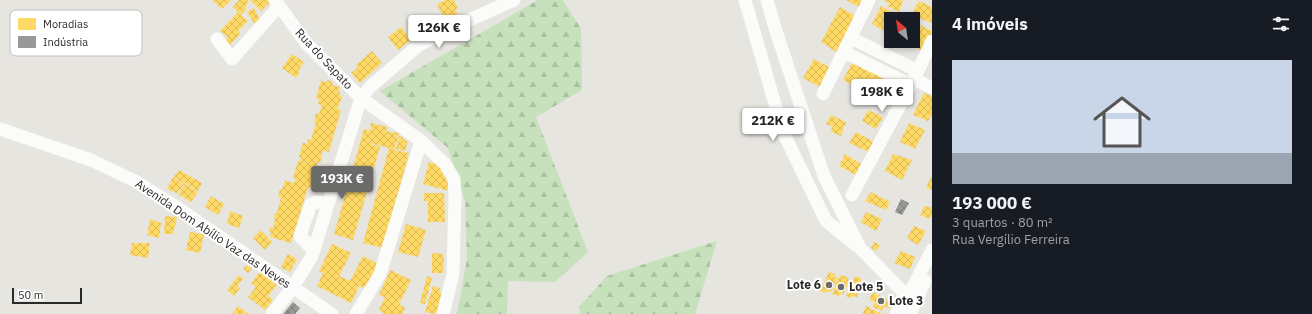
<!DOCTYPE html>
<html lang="pt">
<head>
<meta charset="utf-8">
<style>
	:root { --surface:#171b24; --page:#242831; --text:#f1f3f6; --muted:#9ea1a6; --accent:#6b6b69 }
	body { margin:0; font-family:"IBM Plex Sans",sans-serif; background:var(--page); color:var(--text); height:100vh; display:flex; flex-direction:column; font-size:15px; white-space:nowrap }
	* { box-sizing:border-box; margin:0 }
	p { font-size:13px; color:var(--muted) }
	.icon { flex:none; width:22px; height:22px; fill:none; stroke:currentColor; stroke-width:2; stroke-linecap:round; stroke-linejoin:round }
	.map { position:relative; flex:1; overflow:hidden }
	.drawer { display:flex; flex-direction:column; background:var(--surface); width:380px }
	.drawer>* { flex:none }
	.needle { width:26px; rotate:330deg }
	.controls { position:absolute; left:884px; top:12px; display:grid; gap:8px }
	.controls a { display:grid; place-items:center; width:36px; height:36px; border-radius:0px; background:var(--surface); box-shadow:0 2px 6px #0003; font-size:20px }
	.scale { position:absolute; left:12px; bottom:10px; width:70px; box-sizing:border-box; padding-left:4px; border:2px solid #292929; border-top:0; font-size:11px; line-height:14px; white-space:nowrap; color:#292929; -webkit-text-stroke:3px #fff; paint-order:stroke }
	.price { position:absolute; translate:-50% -34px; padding:0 9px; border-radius:4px; background:#fff; color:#222; font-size:13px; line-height:26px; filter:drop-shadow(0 1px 2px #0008) }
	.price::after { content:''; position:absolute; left:50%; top:24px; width:12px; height:9px; margin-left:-6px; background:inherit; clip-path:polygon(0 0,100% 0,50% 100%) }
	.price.active { background:var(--accent); color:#fff }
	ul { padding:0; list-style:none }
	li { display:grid; align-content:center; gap:8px; height:212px; padding:0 20px }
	li span { display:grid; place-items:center; height:124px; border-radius:0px; color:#555 }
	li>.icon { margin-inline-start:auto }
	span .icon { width:72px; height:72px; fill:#fffc; stroke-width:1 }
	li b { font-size:17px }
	h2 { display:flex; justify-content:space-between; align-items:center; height:48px; padding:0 20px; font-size:17px }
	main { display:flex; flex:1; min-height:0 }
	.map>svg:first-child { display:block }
</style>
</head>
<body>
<main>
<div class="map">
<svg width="932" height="314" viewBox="0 0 932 314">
	<defs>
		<pattern id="forest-firs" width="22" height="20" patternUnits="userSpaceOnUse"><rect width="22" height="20" fill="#c6e1bb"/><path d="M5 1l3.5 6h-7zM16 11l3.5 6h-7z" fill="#aac1a1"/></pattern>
		<pattern id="homes-cross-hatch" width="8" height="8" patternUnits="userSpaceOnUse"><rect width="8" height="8" fill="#ffd966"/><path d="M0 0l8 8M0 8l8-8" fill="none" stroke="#dbba58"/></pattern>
		<pattern id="industry-cross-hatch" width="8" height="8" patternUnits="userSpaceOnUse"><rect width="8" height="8" fill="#999"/><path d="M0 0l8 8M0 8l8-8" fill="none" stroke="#7d7d7d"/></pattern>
	</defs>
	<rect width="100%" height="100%" fill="#e6e5e0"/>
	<path fill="url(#forest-firs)" d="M538 0H563L581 29 582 90 536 117 588 252 555 282 508 281 507 314H457L467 259 465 201 448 148 380 91Z
		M717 241 695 314H580L579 307 607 276Z"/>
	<path fill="url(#homes-cross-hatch)" d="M212 0H231L222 9Z
		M239 0H247L249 2 245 6 247 8 241 15 248 21 238 31 240 34 230 45 225 40 228 37 220 31 238 12 233 7Z
		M250 0H268L270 2 261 11Z
		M446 0H454L458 8 455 9 458 14 445 20 437 4Z
		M846 0H864L859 7Z
		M883 0H903L899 12 887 6 890 4Z
		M919 1 932 7V23L911 15Z
		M881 6 907 19H891V35L872 24Z
		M840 7 857 17 838 53 821 42Z
		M254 8 260 20 254 23 247 12Z
		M417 16 426 27 417 35 408 24Z
		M913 22 932 31V36L924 52 903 41H913Z
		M401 27 411 40 398 50 388 37Z
		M372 51 382 63 360 83 351 73 358 67 356 65Z
		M292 54 304 62 298 71 300 72 296 78 282 68Z
		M814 59 829 67 820 87 803 78Z
		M853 61 906 89 896 108 843 80Z
		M327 80 333 82 332 85 340 87 338 92H340V95L342 96 339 106 338 105 337 109 341 110 329 152 323 150 320 163 318 162 316 170 319 171 316 180 314 179 312 188 308 187 291 243 270 237 271 232 269 231 270 227 273 228 275 218H274L275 213H277L281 198 278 197 280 189 282 190 285 180 294 183 296 179 293 178 298 161 300 162 301 157H299L303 143 307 144 308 139 311 140 316 123 314 122 316 113 319 114 322 105 318 104 319 99 316 98 321 81 327 82Z
		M924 93 932 96V114L928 121 913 115Z
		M868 110 883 117 876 129 862 121Z
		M831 115 846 122 841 136 830 131 833 127 826 124Z
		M371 123 387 127 386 131 394 133 395 132 399 133 394 150 409 153 383 248 363 243 389 148 366 142 380 147 353 240 334 234 364 129 370 131Z
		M909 123 925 130 915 149 900 142Z
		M856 132 874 142 869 152 849 143Z
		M399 136 404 138 403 140 408 141 405 151 396 149Z
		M845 154 861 164 856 175 839 166Z
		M893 154 912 160 902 180 885 171Z
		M429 162 443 166 441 171 449 172 446 181 451 182 449 191 423 184Z
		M179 170 202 183 198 191 174 177Z
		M932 175V190L926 188Z
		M173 177 184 184 177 193 167 189Z
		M185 184 198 192 191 202 178 194Z
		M871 192 890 202 886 210 865 201Z
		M424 193H444L445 222H428V201H424Z
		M211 196 224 204 218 215 205 207Z
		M932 205V217L930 216 929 219 920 215 924 206 930 207 928 211Z
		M230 211 243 216 239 228 227 224Z
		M866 212 882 219 876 231 861 222Z
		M165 216 177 217 173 234H164Z
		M150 219 161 223 159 238 147 235Z
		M406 224 426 230 418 257 398 252Z
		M914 226 926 231 918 245 907 238Z
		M261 230 272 242 265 250 253 238Z
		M190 232 204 234 200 253 186 250Z
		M874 242 880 245 877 251 871 248Z
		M132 243H150L148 258 130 255Z
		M332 244 351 253 339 276 350 281 363 256 378 264 366 289 359 286 351 303 317 286 323 273 319 271Z
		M901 251 915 257 910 269 894 263Z
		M432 253 444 254 443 273H432Z
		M288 254 297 259 290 272 281 267Z
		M247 265 252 269 248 273 243 269Z
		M390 270 411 280 399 304 405 308 402 314H384V313L379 310 385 297 379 295Z
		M260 272 277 285 268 296 273 300 265 310 248 297 256 287 251 283Z
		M829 272 835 274 834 276 838 278 831 292 827 291 826 293 820 291Z
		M239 275 243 279 237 286 240 288 234 296 227 290Z
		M840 275 848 277 847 279 850 281 843 294H840L839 296 832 294Z
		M427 276 432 278 425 304 420 303Z
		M855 276 862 279 861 282H863L857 297 853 296 852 298 846 296Z
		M433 286 440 288 439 292 443 294 436 314 425 312Z
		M873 292 892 302 889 309 884 306 882 311 873 307 875 302 869 300Z
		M238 306 249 314H232Z
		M866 306 882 314H865L863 313Z"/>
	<path fill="url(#industry-cross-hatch)" d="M901 199 909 203 902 215 895 212Z
		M293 302 300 308 295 314H283Z"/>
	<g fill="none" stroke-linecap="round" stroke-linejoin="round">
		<path stroke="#fbfbfa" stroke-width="13" d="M275 0 306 43 361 98 421 141 445 164 454 179 455 196 453 274 443 314
			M745 0 783 132 826 221 857 246
			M767 0 775 28 824 176 860 248 907 296
			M851 38 918 71
			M217 39 232 59 279 6
			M844 52 911 85
			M914 79 932 88
			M823 94 869 0
			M0 129 91 160 135 181 178 208 332 314
			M852 195 914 79 932 41
			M314 251 300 236 311 204 317 202 328 203
			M272 314 293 287 312 256 361 98 370 87 419 45 449 29 514 0
			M356 314 380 274 421 141
			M896 314 914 285 932 250
			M910 314 925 281"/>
	</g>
	<g fill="#6b6b69" stroke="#fff" stroke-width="1.5">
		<circle cx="829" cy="285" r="4"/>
		<circle cx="841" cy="287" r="4"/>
		<circle cx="881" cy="301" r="4"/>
	</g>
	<g text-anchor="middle" stroke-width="4" stroke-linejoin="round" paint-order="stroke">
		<g font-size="12" fill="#292929" stroke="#fff">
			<text transform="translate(324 59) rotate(47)" y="4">Rua do Sapato</text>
			<text transform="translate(213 234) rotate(34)" y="4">Avenida Dom Abílio Vaz das Neves</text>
		</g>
		<g font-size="12" font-weight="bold" fill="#292929" stroke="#fff" text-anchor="start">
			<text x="821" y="289" text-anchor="end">Lote 6</text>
			<text x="849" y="291">Lote 5</text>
			<text x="889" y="305">Lote 3</text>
		</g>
	</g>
	<rect x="10" y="10" width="132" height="46" rx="6" fill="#fff" stroke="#bfbfbf" stroke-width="1"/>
	<rect x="18" y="18" width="18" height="12" fill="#ffd966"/>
	<rect x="18" y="36" width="18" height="12" fill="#999"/>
	<g font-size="11" fill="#292929">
		<text x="43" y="28">Moradias</text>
		<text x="43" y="46">Indústria</text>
	</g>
</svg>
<div class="controls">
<a><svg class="needle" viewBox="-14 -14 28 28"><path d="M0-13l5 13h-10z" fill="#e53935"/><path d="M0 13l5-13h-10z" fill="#9ea1a6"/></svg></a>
</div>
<div class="scale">50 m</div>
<b class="price" style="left:439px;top:49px">126K €</b>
<b class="price" style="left:882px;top:113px">198K €</b>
<b class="price" style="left:773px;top:142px">212K €</b>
<b class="price active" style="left:342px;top:200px">193K €</b>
</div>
<section class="drawer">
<h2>4 imóveis<svg class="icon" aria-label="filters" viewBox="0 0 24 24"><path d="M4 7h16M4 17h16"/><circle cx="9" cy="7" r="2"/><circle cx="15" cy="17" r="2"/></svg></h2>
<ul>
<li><span style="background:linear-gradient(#c9d6e8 75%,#9aa5b1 0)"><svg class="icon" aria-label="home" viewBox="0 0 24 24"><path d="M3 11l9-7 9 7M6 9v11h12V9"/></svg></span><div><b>193 000 €</b><p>3 quartos · 80 m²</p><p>Rua Vergílio Ferreira</p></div></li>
</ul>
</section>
</main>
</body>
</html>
